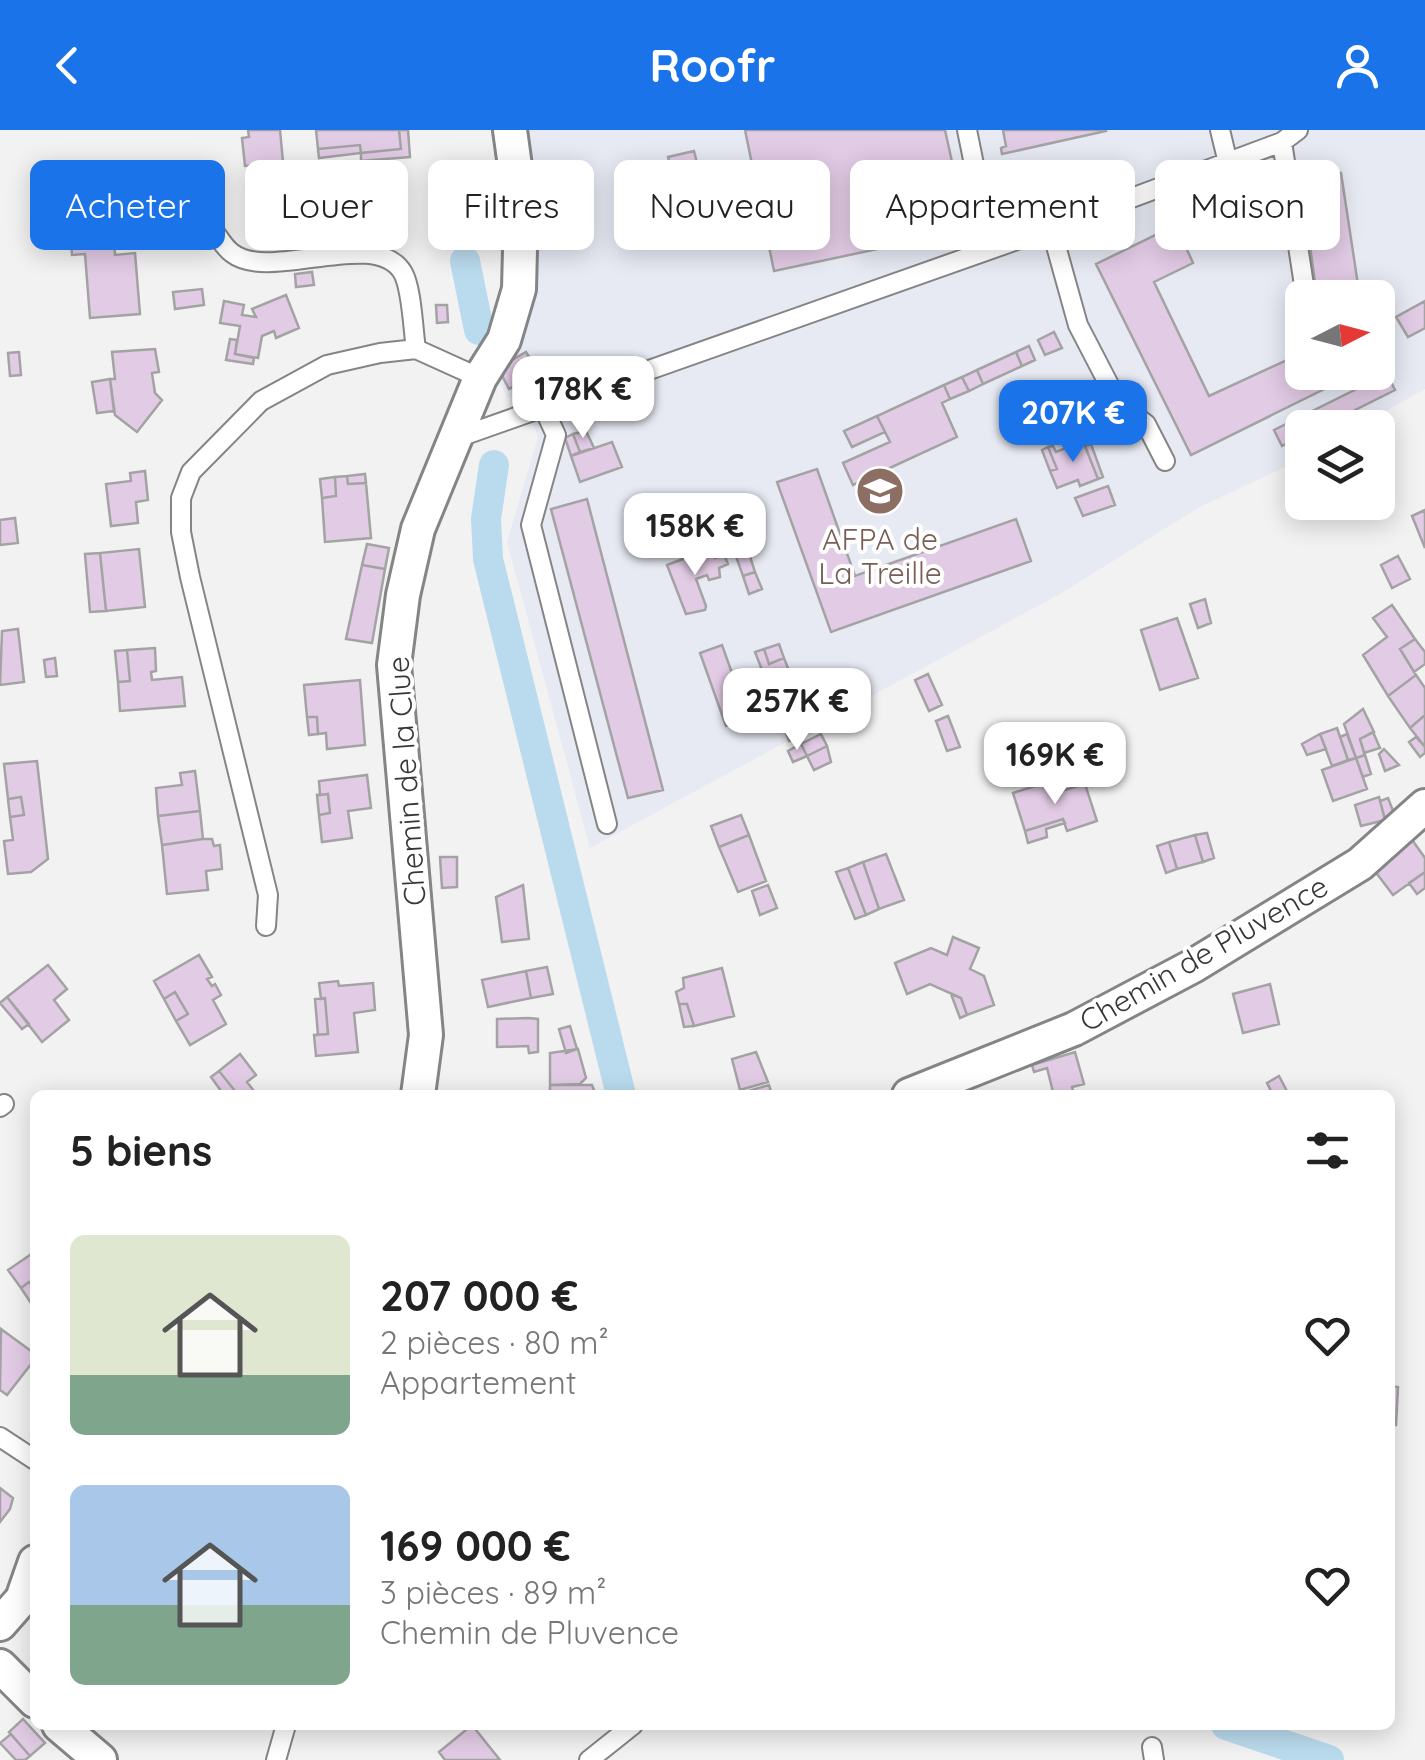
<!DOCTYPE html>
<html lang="fr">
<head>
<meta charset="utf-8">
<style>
	:root { --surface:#fff; --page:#f2f2f2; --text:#222; --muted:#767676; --accent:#1a73e8 }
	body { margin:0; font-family:Quicksand,sans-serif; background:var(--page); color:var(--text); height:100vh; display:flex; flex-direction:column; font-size:38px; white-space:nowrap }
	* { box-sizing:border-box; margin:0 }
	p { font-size:32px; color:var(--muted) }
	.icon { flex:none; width:55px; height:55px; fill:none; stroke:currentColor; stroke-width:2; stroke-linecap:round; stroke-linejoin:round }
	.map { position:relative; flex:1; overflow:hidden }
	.sheet { position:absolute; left:30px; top:960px; width:1365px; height:640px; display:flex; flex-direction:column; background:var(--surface); border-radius:15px; box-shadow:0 5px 25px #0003 }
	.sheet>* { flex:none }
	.hud { position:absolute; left:30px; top:30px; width:1365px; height:90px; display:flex; gap:20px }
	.needle { width:65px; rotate:84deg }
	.controls { position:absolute; left:1285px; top:150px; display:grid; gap:20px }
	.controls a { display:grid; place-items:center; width:110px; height:110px; border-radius:15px; background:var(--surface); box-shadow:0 5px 25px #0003; font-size:50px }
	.price { position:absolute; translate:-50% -85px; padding:0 22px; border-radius:20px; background:#fff; color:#222; font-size:32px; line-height:65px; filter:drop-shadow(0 2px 5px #0008) }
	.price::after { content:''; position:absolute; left:50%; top:60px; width:30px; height:22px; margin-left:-15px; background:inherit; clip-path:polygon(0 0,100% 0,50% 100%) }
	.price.active { background:var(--accent); color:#fff }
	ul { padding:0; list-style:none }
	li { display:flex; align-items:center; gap:30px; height:250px; padding:0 40px }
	li span { display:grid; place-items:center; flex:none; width:280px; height:200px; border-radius:15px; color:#555 }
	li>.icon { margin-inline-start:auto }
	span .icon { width:120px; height:120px; fill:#fffc; stroke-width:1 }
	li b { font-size:42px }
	h2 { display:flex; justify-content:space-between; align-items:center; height:120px; padding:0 40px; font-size:42px }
	.chip { padding:0 35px; border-radius:15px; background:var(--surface); box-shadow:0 5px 25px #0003; font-size:35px; line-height:90px }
	.chip.active { background:var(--accent); color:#fff }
	header { display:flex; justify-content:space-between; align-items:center; height:130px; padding:0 40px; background:var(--accent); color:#fff; font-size:45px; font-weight:800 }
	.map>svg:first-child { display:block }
</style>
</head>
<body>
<header><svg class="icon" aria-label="back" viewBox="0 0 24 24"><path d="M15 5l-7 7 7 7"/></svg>Roofr<svg class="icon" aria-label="person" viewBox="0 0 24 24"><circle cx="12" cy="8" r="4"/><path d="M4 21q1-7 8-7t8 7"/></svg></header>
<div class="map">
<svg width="1425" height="1630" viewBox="0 0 1425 1630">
	<rect width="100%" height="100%" fill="#f2f2f3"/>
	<path fill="#e7eaf3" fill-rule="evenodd" d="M519 0H1425V259L1358 297 1302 298V329L1200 377 1060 464 590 718 507 412 538 307 522 262 508 268 492 238 510 216ZM1302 168H1378V242H1302Z"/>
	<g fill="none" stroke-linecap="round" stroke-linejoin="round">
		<path stroke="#badbee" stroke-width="30" d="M465 131 479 200
			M494 335 486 389 488 429 621 965
			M1226 1595 1329 1630"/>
	</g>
	<path fill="#e2cbe5" stroke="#a4a3a4" stroke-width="2.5" d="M248 0H280L283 32 245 36 242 8 249 7Z
		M316 0H399L401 19 361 23 360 15 318 19Z
		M399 0H408L410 27 361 31V23L401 19Z
		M745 0H945L967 100 774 141Z
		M1003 0H1106V1L1002 24 1001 18 1006 16Z
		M360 15 361 23 319 28 318 19Z
		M694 21 698 37 672 42 668 27Z
		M100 43 101 62H94V70L118 68 119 85 68 89 65 46Z
		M1341 43 1360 168H1317L1301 48Z
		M1235 65 1240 76 1223 84 1217 74Z
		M1176 95 1193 133 1154 152 1209 266 1302 223V242H1359L1191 325 1096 134Z
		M114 106 115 125 135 123 140 184 90 188 85 124 72 125 71 109Z
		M312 142 314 155 296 157 295 144Z
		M202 159 204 175 175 179 173 162Z
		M286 165 299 198 276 208 274 201 262 206 258 228 235 224 240 196 220 193 224 171 244 175 242 185 256 187 252 179Z
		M1425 171V198L1408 207 1396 187Z
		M436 175H447L448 192 437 193Z
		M1054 202 1062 218 1045 225 1038 210Z
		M230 209 237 210 235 224 254 228 253 234 226 230Z
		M1029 216 1035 230 1022 236 1016 222Z
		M155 219 159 242 152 243 155 263 162 270 137 302 115 285 110 249H115L112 222Z
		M19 222 21 245 10 246 8 223Z
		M526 222 538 242 509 259 498 238Z
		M1016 222 1022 236 983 254 977 240Z
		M977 240 983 254 969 261 962 247Z
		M1387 244 1395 260 1319 298H1302V305L1282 316 1274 300Z
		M962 247 969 261 950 269 944 255Z
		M110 249 114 281 97 283 92 252Z
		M944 255 950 269 942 273 957 307 853 355 843 333 890 312 877 286Z
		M877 286 885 302 852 317 844 301Z
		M586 301 594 318 580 322 573 304Z
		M573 304 580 322 571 326 565 308Z
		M1089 309 1091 314 1085 316 1098 349 1080 356 1078 350 1057 358 1050 341 1057 339 1048 317 1053 316 1056 322Z
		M612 312 622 337 580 352 571 326Z
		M1091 314 1103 347 1098 349 1085 316Z
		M1048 317 1057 339 1050 341 1042 320Z
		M817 339 855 446 1016 389 1031 431 831 502 777 352Z
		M145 341 148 370 136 372 138 393 111 396 106 354 131 351 130 343Z
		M365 344 366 353 348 354 347 346Z
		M347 346 348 354 366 353 371 408 325 412 322 368 336 366 335 347Z
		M335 347 336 366 322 368 320 349Z
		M1108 356 1115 375 1083 386 1075 368Z
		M587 369 663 660 628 668 551 379Z
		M1425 380V418L1412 386Z
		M15 388 18 413 0 415V390Z
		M367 414 389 418 385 439 362 435Z
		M746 414 755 442 743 446 733 418Z
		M712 418 715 428 724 424 728 434 719 438 720 447 709 450 707 445 696 449 706 476 705 480 686 484 667 435Z
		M139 419 145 477 106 481 100 423Z
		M100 423 106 481 90 482 85 424Z
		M1398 426 1410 449 1392 458 1381 435Z
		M362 435 385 439 372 513 346 509Z
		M755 442 762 459 749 464 743 446Z
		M1205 469 1211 493 1198 498 1190 474Z
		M1392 475 1415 509 1400 519 1416 545 1388 566 1363 525 1387 507 1373 488Z
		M1177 488 1198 548 1160 560 1141 500Z
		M18 499 24 552 0 555 2 501Z
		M1415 509 1425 522V534L1414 542 1400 519Z
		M779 514 784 528 769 534 764 519Z
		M722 515 748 588 726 596 700 523Z
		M155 518 156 541 151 542 152 550 182 547 185 576 120 581 118 552 130 551 127 520Z
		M764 519 769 534 784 528 796 559 773 568 755 522Z
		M127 520 130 551 118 552 115 521Z
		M55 528 57 546 46 547 44 530Z
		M928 544 942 575 929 581 915 550Z
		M1416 545 1425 558V585L1410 598 1388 566Z
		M360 550 365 615 327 619 326 603 318 604 317 587H307L304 555Z
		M799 558 806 579 780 588 773 568Z
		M806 579 814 599 789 611 780 588Z
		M1363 579 1374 602 1360 609 1365 625 1356 628 1344 594Z
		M1425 585V617L1410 598Z
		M948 586 960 617 947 621 936 591Z
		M307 587H317L318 604 309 605Z
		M1337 598 1348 630 1332 636 1320 604Z
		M1373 602 1380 618 1364 623 1360 609Z
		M821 604 827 616 807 626 801 614Z
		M1320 604 1326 619 1307 625 1302 614Z
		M1347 604 1356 628 1348 630 1340 607Z
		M1416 607 1425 617V623L1420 627 1409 612Z
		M801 614 807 626 793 632 788 621Z
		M827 616 831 632 814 640 807 626Z
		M1384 619 1399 635 1385 641 1379 624Z
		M1365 625 1371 644 1363 647 1356 628Z
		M1356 628 1367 659 1333 671 1322 640Z
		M37 631 48 729 31 742 8 744 4 711 13 710 10 687 24 685 21 667 8 669 4 634Z
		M195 641 200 681 158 686 156 658 182 655 180 643Z
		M367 645 371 678 348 681 352 708 322 712 319 685 330 683 328 664 320 665 319 651Z
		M1051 651 1055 663 1085 654 1097 691 1067 701 1063 689 1025 701 1013 663Z
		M328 664 330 683 319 685 317 665Z
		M21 667 24 685 10 687 8 669Z
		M1379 667 1385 690 1361 696 1355 675Z
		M1388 668 1395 686 1385 689 1380 671Z
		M200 681 203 709 162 715 158 686Z
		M741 685 749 705 719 717 711 696Z
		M1063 689 1065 693 1046 699 1047 707 1028 713 1025 701Z
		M1207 703 1214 728 1203 732 1195 705Z
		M749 705 766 751 738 762 719 717Z
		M1195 705 1203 732 1177 739 1169 712Z
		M1410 707 1425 728V742L1393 765 1371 736Z
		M203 709H212L214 716 220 715 222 739 206 741 208 760 167 764 162 715Z
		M1169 712 1177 739 1166 743 1157 716Z
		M886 724 904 770 879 779 863 732Z
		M440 727H457V757L442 758Z
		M863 732 879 779 866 785 848 738Z
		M848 738 866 785 855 789 836 742Z
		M1425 742V758L1417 764 1409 753Z
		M523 755 529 809 502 812 496 767Z
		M768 755 777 778 760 785 752 761Z
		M953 807 979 818 970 839 984 846 994 875 967 885 961 868 930 854 907 864 895 833 931 818 947 825Z
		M199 825 212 847 207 849 212 856 215 854 221 865 213 870 226 894 190 915 176 891 188 884 175 862 164 869 154 851Z
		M48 835 67 859 54 870 69 890 42 912 7 867Z
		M547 837 553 864 531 868 526 841Z
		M722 838 734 886 694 896 687 874H679L676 862 684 858 683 848Z
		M526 841 531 868 488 877 482 850Z
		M338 851 339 856 373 853 375 880 354 883 358 922 316 926 314 905 328 904 325 868 321 869 319 853Z
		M1270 854 1279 894 1243 903 1233 864Z
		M175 862 188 884 176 891 164 869Z
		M951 864 961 868 967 885 960 888Z
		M7 867 29 894 22 899 0 873Z
		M325 868 328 904 318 905 315 869Z
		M679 874H687L694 896 684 897Z
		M528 888 538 889V922L529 923 528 916 497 917V889Z
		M570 896 577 919 566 923 559 899Z
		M578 919 586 948 580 954 550 955V923Z
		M756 922 768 952 740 960 732 929Z
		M1075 922 1084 954 1072 957 1074 965H1041L1053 962 1047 938 1034 942 1032 935Z
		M240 924 256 945 247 952 257 965H230L235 961 219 941Z
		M219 941 235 961 230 965H224L211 947Z
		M1279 946 1289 965H1273L1267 953Z
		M550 955H592L596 965H550Z
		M769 955 772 965H749L748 961Z
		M30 1125 35 1132V1159L29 1152 21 1158 8 1140Z
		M29 1152 35 1159V1179L21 1158Z
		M1 1199 35 1224V1229L7 1265 0 1260Z
		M1390 1256 1398 1257 1396 1295H1390Z
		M0 1358 13 1368 10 1379 0 1392Z
		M23 1589 45 1613 30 1626 9 1602Z
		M472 1595 500 1630H445L439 1622Z
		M11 1604 30 1626 25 1630H16L0 1613Z"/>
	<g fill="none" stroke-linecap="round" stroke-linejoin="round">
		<g stroke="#848586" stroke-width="22">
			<path id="service" d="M967 0 991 118
				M1220 0 1228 33
				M1282 12 1306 168
				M174 97 207 93C216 101 222 116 232 123 270 153 376 96 403 143 412 159 413 200 416 219
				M1051 98 1078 195 1119 274 1146 294 1165 331
				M544 279 556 305 531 395 607 694
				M454 309 1051 98 1282 12 1298 0
				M266 796 268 765 190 447 181 402V368L191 342 261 271 327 235 380 223 416 219 480 248
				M0 977 4 974
				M0 1307 35 1330
				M1152 1617 1154 1630
				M276 1630 286 1595
				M589 1630 633 1595"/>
		</g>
		<g stroke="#848586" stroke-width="38">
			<path id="minor" d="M418 965 426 905 394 535 403 465 418 399 480 248 504 210 519 159 521 80 510 0
				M909 965 1074 899 1193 836 1360 734 1425 676
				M0 1494 22 1469 35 1432
				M0 1536 35 1571
				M59 1595 100 1630"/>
		</g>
		<use href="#service" stroke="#fff" stroke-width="18"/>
		<use href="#minor" stroke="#fff" stroke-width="32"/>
	</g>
	<defs>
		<g id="school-disc" transform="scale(2.5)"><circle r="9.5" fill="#8d6e63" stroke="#fff"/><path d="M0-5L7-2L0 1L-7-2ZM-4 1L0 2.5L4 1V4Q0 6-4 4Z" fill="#fff"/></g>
	</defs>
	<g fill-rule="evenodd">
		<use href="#school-disc" x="880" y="361"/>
	</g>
	<g text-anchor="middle" stroke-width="8" stroke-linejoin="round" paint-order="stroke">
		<g font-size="30" fill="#785e54" stroke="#fff">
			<text x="880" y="420">AFPA de<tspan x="880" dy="34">La Treille</tspan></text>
		</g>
		<g font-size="30" fill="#373738" stroke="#fff">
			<text transform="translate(407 651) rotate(-94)" y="10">Chemin de la Clue</text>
			<text transform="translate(1204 824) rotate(-30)" y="10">Chemin de Pluvence</text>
		</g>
	</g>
</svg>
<div class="controls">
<a><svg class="needle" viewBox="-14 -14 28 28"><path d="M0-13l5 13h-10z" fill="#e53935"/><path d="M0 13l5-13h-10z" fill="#767676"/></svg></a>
<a><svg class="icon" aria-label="layers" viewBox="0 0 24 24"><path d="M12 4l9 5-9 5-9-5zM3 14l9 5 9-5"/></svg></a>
</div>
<b class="price" style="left:583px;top:311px">178K €</b>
<b class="price active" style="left:1073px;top:335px">207K €</b>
<b class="price" style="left:695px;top:448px">158K €</b>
<b class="price" style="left:797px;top:623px">257K €</b>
<b class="price" style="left:1055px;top:677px">169K €</b>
<div class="hud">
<a class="chip active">Acheter</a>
<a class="chip">Louer</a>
<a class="chip">Filtres</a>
<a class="chip">Nouveau</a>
<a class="chip">Appartement</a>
<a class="chip">Maison</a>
</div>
<section class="sheet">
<h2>5 biens<svg class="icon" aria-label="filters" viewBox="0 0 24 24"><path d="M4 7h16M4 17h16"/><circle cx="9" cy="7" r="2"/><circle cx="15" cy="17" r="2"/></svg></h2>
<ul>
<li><span style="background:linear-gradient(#dfe7d0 70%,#7fa58c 0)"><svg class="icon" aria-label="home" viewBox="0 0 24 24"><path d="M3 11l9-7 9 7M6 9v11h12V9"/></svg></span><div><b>207 000 €</b><p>2 pièces · 80 m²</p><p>Appartement</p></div><svg class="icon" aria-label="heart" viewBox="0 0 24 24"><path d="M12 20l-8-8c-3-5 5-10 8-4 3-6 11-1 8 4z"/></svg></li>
<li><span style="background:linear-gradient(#a9c7e8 60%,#7fa58c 0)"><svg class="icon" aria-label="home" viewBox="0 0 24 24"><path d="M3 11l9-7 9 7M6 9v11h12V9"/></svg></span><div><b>169 000 €</b><p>3 pièces · 89 m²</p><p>Chemin de Pluvence</p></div><svg class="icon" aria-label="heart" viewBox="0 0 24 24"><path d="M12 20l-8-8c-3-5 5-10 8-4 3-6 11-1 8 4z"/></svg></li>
</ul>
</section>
</div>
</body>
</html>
